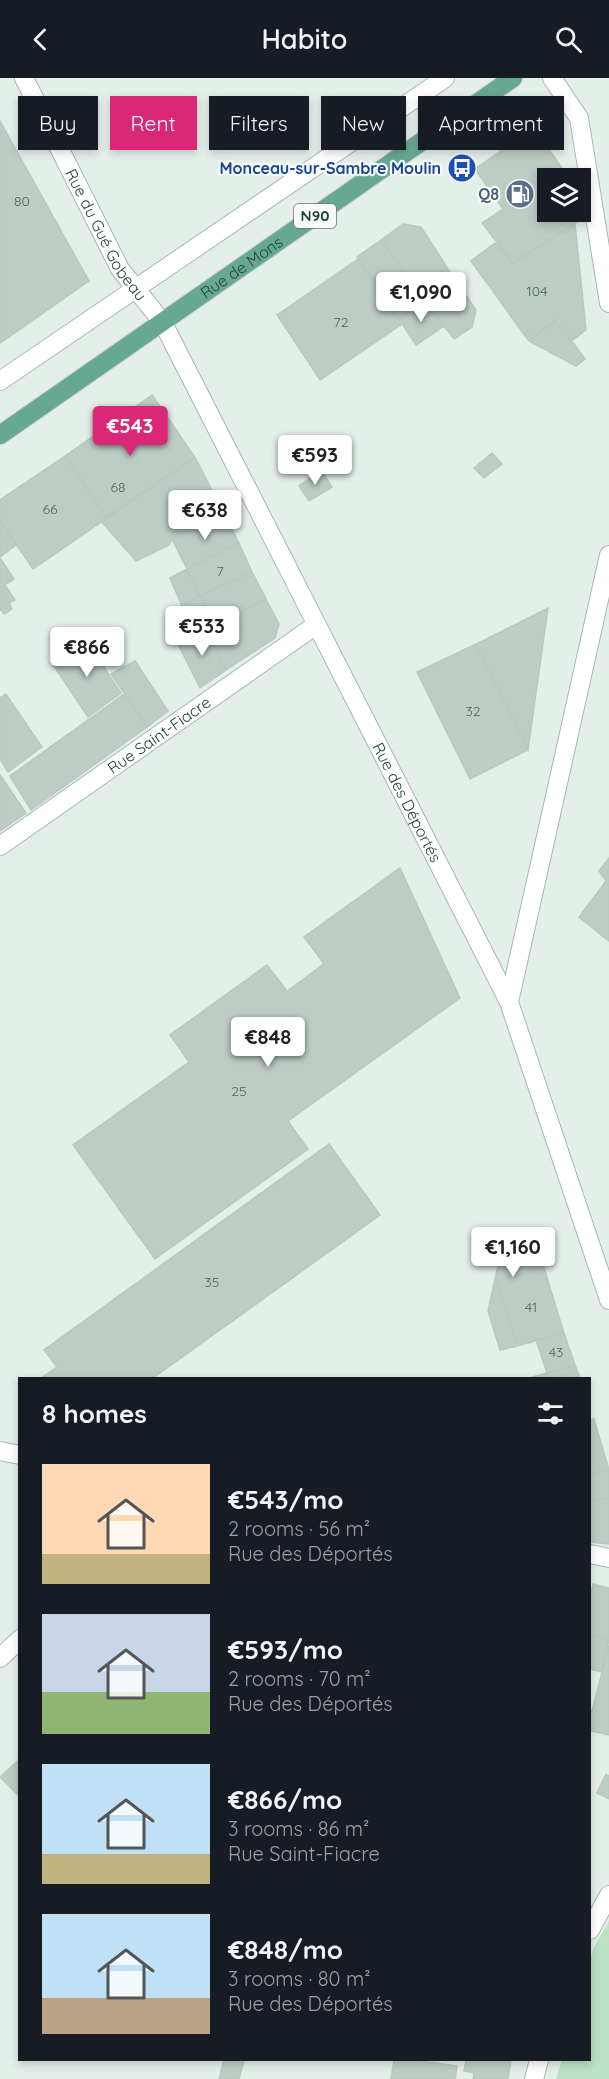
<!DOCTYPE html>
<html lang="en">
<head>
<meta charset="utf-8">
<style>
	:root { --surface:#171b24; --page:#242831; --text:#f1f3f6; --muted:#9ea1a6; --accent:#db2777 }
	body { margin:0; font-family:Quicksand,sans-serif; background:var(--page); color:var(--text); height:100vh; display:flex; flex-direction:column; font-size:22px; white-space:nowrap }
	* { box-sizing:border-box; margin:0 }
	p { font-size:20px; color:var(--muted) }
	.icon { flex:none; width:33px; height:33px; fill:none; stroke:currentColor; stroke-width:2; stroke-linecap:round; stroke-linejoin:round }
	.map { position:relative; flex:1; overflow:hidden }
	.details { position:absolute; left:18px; top:1299px; width:573px; height:684px; display:flex; flex-direction:column; background:var(--surface); border-radius:0px; box-shadow:0 3px 9px #0003 }
	.details>* { flex:none }
	.hud { position:absolute; left:18px; top:18px; width:573px; height:54px; display:flex; gap:12px }
	.tools { position:absolute; left:537px; top:90px; display:grid; gap:12px }
	.tools a { display:grid; place-items:center; width:54px; height:54px; border-radius:0px; background:var(--surface); box-shadow:0 3px 9px #0003; font-size:30px }
	.price { position:absolute; translate:-50% -51px; padding:0 14px; border-radius:6px; background:#fff; color:#222; font-size:20px; line-height:39px; filter:drop-shadow(0 2px 3px #0008) }
	.price::after { content:''; position:absolute; left:50%; top:36px; width:18px; height:14px; margin-left:-9px; background:inherit; clip-path:polygon(0 0,100% 0,50% 100%) }
	.price.active { background:var(--accent); color:#fff }
	ul { padding:0; list-style:none }
	li { display:flex; align-items:center; gap:18px; height:150px; padding:0 24px }
	li span { display:grid; place-items:center; flex:none; width:168px; height:120px; border-radius:0px; color:#555 }
	li>.icon { margin-inline-start:auto }
	span .icon { width:72px; height:72px; fill:#fffc; stroke-width:1 }
	li b { font-size:26px }
	h2 { display:flex; justify-content:space-between; align-items:center; height:72px; padding:0 24px; font-size:26px }
	.pill { padding:0 21px; border-radius:0px; background:var(--surface); box-shadow:0 3px 9px #0003; font-size:21px; line-height:54px }
	.pill.active { background:var(--accent); color:#fff }
	header { display:flex; justify-content:space-between; align-items:center; height:78px; padding:0 24px; background:var(--surface); font-size:27px; font-weight:600 }
	.map>svg:first-child { display:block }
</style>
</head>
<body>
<header><svg class="icon" aria-label="back" viewBox="0 0 24 24"><path d="M15 5l-7 7 7 7"/></svg>Habito<svg class="icon" aria-label="search" viewBox="0 0 24 24"><circle cx="10" cy="10" r="6"/><path d="M15 15l6 6"/></svg></header>
<div class="map">
<svg width="609" height="2001" viewBox="0 0 609 2001">
	<rect width="100%" height="100%" fill="#e5efea"/>
	<path fill="#bce1c4" d="M609 1843V2001H556L562 1982H590V1884L593 1871Z"/>
	<path fill="#bdcdc5" stroke="#b6c9c0" stroke-width="1.5" d="M0 43 89 203 0 265Z
		M534 50 569 100H548V134H579L580 142 513 185 482 145 503 131 475 91Z
		M403 146 421 149 456 203 425 224 381 162Z
		M575 146 586 252 573 262 558 241 528 262 471 183 495 165 513 185Z
		M381 162 425 224 399 241 357 179Z
		M358 181 402 246 320 302 277 237Z
		M456 203 476 232 472 249 454 261 425 224Z
		M425 224 444 248 416 267 399 241Z
		M557 243 585 281 576 288 529 263Z
		M152 317 195 379 107 440 65 378Z
		M492 375 502 386 484 400 474 390Z
		M65 378 107 440 33 491 0 443V422Z
		M195 379 224 436 172 461 169 467 136 483 101 443Z
		M321 392 332 409 309 423 299 408Z
		M224 436 239 465 187 491 172 461Z
		M0 443 16 467 0 479Z
		M239 465 252 494 200 518 187 491Z
		M0 480 14 501 5 507 15 522 9 525 12 531 4 536 0 531Z
		M187 491 200 518 182 528 170 500Z
		M252 494 266 521 215 546 200 518Z
		M200 518 215 546 197 555 182 528Z
		M266 521 279 546 275 560 226 592 205 551Z
		M548 530 528 672 476 566Z
		M205 551 226 592 200 610 177 564Z
		M86 562 121 615 88 639 52 585Z
		M476 566 528 672 470 701 417 594Z
		M135 583 168 633 147 649 111 596Z
		M6 616 42 669 8 694 0 681V620Z
		M124 616 147 649 31 732 10 698Z
		M0 697 26 735 0 753Z
		M609 780V863L579 839 606 803 599 793Z
		M400 790 460 920 288 1043 308 1071 155 1181 73 1067 189 984 170 957 267 887 287 913 324 886 304 859Z
		M329 1066 380 1137 153 1300H41L57 1289 44 1272Z
		M536 1150 544 1190 497 1203 517 1268 500 1272 488 1233 505 1156Z
		M544 1190 564 1255 517 1268 497 1203Z
		M564 1255 575 1287 547 1295 536 1262Z
		M575 1287 580 1300H549L547 1295Z
		M547 1295 549 1300H529Z
		M594 1341 609 1392 590 1395V1342Z
		M609 1392V1420L590 1423V1395Z
		M609 1420V1466L590 1464V1423Z
		M593 1506 609 1510V1562L590 1557V1518Z
		M590 1557 609 1562 601 1594 590 1591Z
		M609 1567V1657L590 1653V1632L592 1633Z
		M20 1681V1719L0 1699Z
		M606 1696 609 1698V1721L597 1715Z
		M224 1982H244L239 2001H219Z
		M394 1982H414L457 1988 455 2001H391Z
		M466 1982H511L508 2001H473L474 1995 464 1993Z"/>
	<g fill="none" stroke-linecap="round" stroke-linejoin="round">
		<g stroke="#a7b8b1" stroke-width="20">
			<g id="service">
				<path id="s1" d="M24 0 120 191 163 245"/>
				<path d="M552 0 579 40 609 225"/>
				<path d="M0 303 445 0"/>
				<path d="M509 924 609 477"/>
				<path d="M590 1852 609 1817"/>
				<path d="M534 2001 539 1982"/>
			</g>
		</g>
		<g stroke="#a7b8b1" stroke-width="20">
			<g id="minor">
				<path id="s2" d="M163 245 509 924 609 1222"/>
				<path id="s3" d="M0 768 316 547"/>
				<path d="M0 1373 20 1377"/>
				<path d="M590 1476 609 1480"/>
				<path d="M0 1580 20 1561"/>
			</g>
		</g>
		<g stroke="#c1cac7" stroke-width="20">
			<g id="primary">
				<path id="s4" d="M0 357 513 0"/>
			</g>
		</g>
		<use href="#service" stroke="#fff" stroke-width="18"/>
		<use href="#minor" stroke="#fff" stroke-width="18"/>
		<use href="#primary" stroke="#66a892" stroke-width="18"/>
	</g>
	<defs>
		<g id="bus-disc" transform="scale(1.5)"><circle r="9.5" fill="#1a4fb4" stroke="#f6fbf8"/><path d="M-5-6H5V4H4V6H2V4H-2V6H-4V4H-5ZM-3.5-4V0h7V-4ZM-3.5 1.2v1.5H-2V1.2ZM2 1.2v1.5H3.5V1.2Z" fill="#fff"/></g>
		<g id="fuel-disc" transform="scale(1.5)"><circle r="9.5" fill="#5c6f8a" stroke="#f6fbf8"/><path d="M-5.5-6h7V0h2V4h1.3V-2.5L3-4.5l.8-.8L6-3V5H2.5V1h-1V6h-7ZM-4.2-4.7v3.2H.2V-4.7Z" fill="#fff"/></g>
	</defs>
	<g fill-rule="evenodd">
		<use href="#bus-disc" x="462" y="90"/>
		<use href="#fuel-disc" x="520" y="116"/>
	</g>
	<g text-anchor="middle" stroke-width="4.5" stroke-linejoin="round" paint-order="stroke">
		<g font-size="14" fill="#49665b">
			<text x="22" y="128">80</text>
			<text x="537" y="218">104</text>
			<text x="341" y="249">72</text>
			<text x="118" y="414">68</text>
			<text x="50" y="436">66</text>
			<text x="220" y="498">7</text>
			<text x="473" y="638">32</text>
			<text x="239" y="1018">25</text>
			<text x="212" y="1209">35</text>
			<text x="531" y="1234">41</text>
			<text x="556" y="1279">43</text>
		</g>
		<rect fill="#f6fbf8" stroke="#627a72" stroke-width="1.5" x="294" y="126" width="42" height="24" rx="4.5"/>
		<g font-size="15" font-weight="bold" fill="#224338">
			<text x="315" y="143">N90</text>
		</g>
		<g font-size="16" font-weight="bold" fill="#164399" stroke="#f6fbf8" text-anchor="end">
			<text x="441" y="96">Monceau-sur-Sambre Moulin</text>
		</g>
		<g font-size="16" font-weight="bold" fill="#4e5e75" stroke="#f6fbf8" text-anchor="end">
			<text x="499" y="122">Q8</text>
		</g>
		<g font-size="16" fill="#224338" stroke="#f6fbf8">
			<text dy="6" stroke="none"><textPath href="#s1" startOffset="177">Rue du Gué Gobeau</textPath></text>
			<text dy="6" stroke="none"><textPath href="#s4" startOffset="294">Rue de Mons</textPath></text>
			<text dy="6" stroke="none"><textPath href="#s3" startOffset="194">Rue Saint-Fiacre</textPath></text>
			<text dy="6" stroke="none"><textPath href="#s2" startOffset="538">Rue des Déportés</textPath></text>
		</g>
	</g>
</svg>
<div class="tools">
<a><svg class="icon" aria-label="layers" viewBox="0 0 24 24"><path d="M12 4l9 5-9 5-9-5zM3 14l9 5 9-5"/></svg></a>
</div>
<b class="price" style="left:421px;top:245px">€1,090</b>
<b class="price active" style="left:130px;top:379px">€543</b>
<b class="price" style="left:315px;top:408px">€593</b>
<b class="price" style="left:205px;top:463px">€638</b>
<b class="price" style="left:202px;top:579px">€533</b>
<b class="price" style="left:87px;top:600px">€866</b>
<b class="price" style="left:268px;top:990px">€848</b>
<b class="price" style="left:513px;top:1200px">€1,160</b>
<div class="hud">
<a class="pill">Buy</a>
<a class="pill active">Rent</a>
<a class="pill">Filters</a>
<a class="pill">New</a>
<a class="pill">Apartment</a>
</div>
<section class="details">
<h2>8 homes<svg class="icon" aria-label="filters" viewBox="0 0 24 24"><path d="M4 7h16M4 17h16"/><circle cx="9" cy="7" r="2"/><circle cx="15" cy="17" r="2"/></svg></h2>
<ul>
<li><span style="background:linear-gradient(#ffd9b3 75%,#c2b280 0)"><svg class="icon" aria-label="home" viewBox="0 0 24 24"><path d="M3 11l9-7 9 7M6 9v11h12V9"/></svg></span><div><b>€543/mo</b><p>2 rooms · 56 m²</p><p>Rue des Déportés</p></div></li>
<li><span style="background:linear-gradient(#c9d6e8 65%,#8fb573 0)"><svg class="icon" aria-label="home" viewBox="0 0 24 24"><path d="M3 11l9-7 9 7M6 9v11h12V9"/></svg></span><div><b>€593/mo</b><p>2 rooms · 70 m²</p><p>Rue des Déportés</p></div></li>
<li><span style="background:linear-gradient(#bfe0f5 75%,#c2b280 0)"><svg class="icon" aria-label="home" viewBox="0 0 24 24"><path d="M3 11l9-7 9 7M6 9v11h12V9"/></svg></span><div><b>€866/mo</b><p>3 rooms · 86 m²</p><p>Rue Saint-Fiacre</p></div></li>
<li><span style="background:linear-gradient(#bfe0f5 70%,#b9a48a 0)"><svg class="icon" aria-label="home" viewBox="0 0 24 24"><path d="M3 11l9-7 9 7M6 9v11h12V9"/></svg></span><div><b>€848/mo</b><p>3 rooms · 80 m²</p><p>Rue des Déportés</p></div></li>
</ul>
</section>
</div>
</body>
</html>
